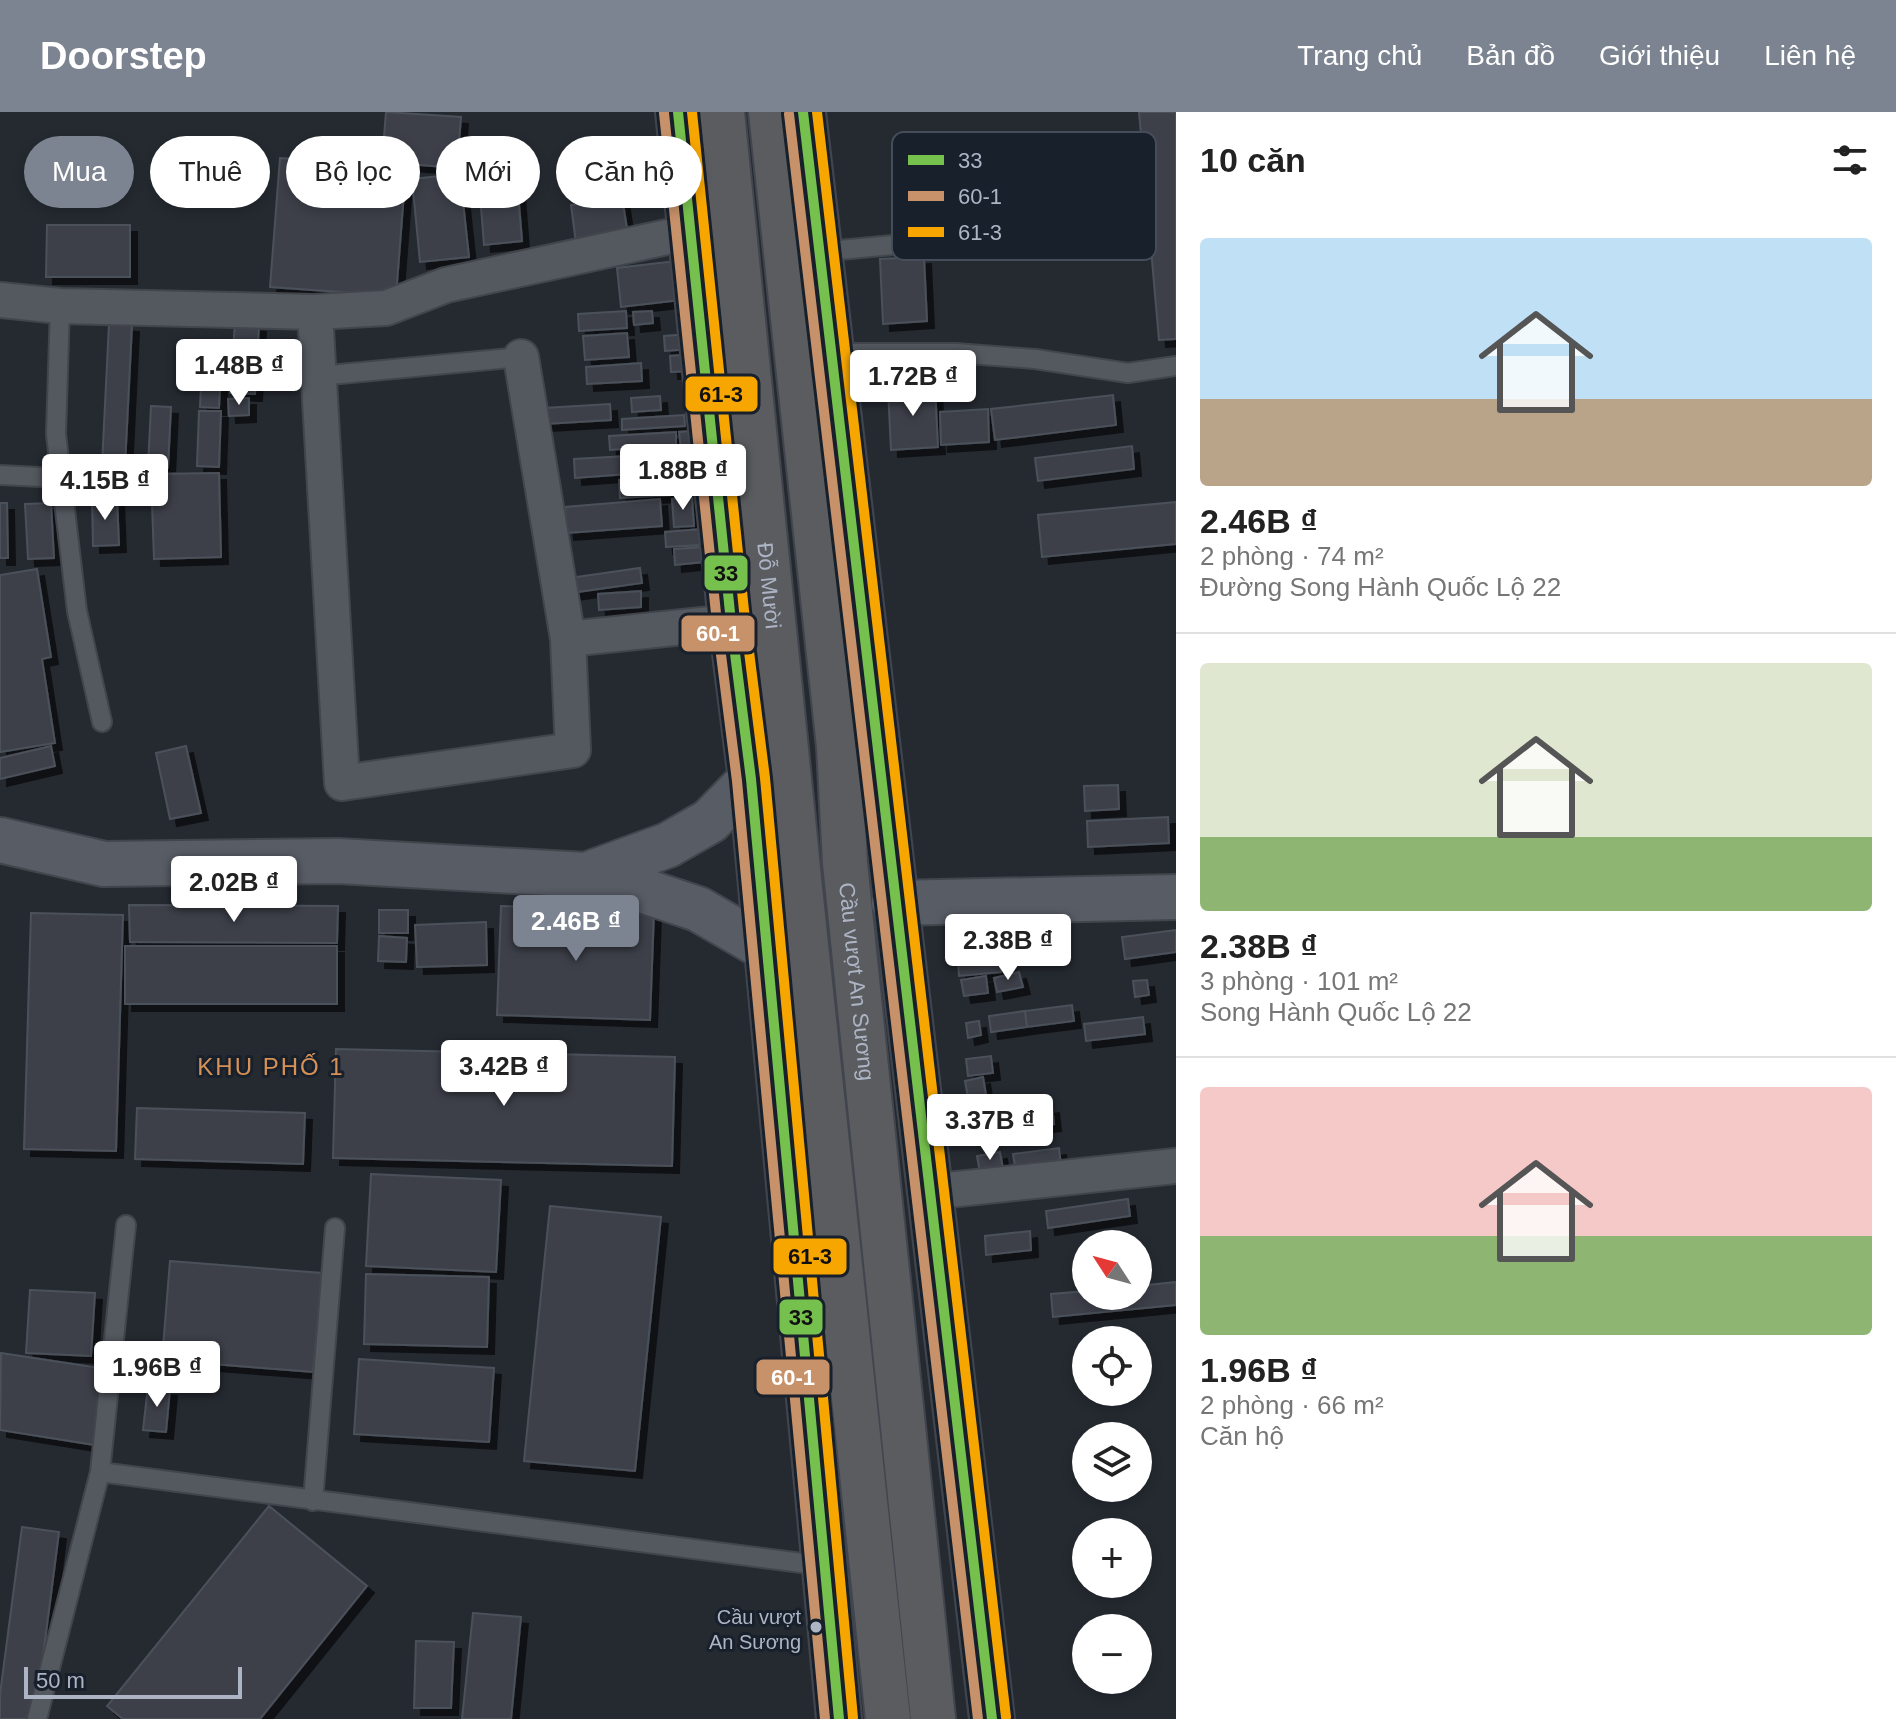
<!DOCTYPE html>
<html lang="vi">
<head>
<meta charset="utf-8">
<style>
	:root { --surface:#fff; --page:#f6f6f6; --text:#222; --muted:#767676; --line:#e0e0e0; --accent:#7d8491 }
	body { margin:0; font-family:Arial,sans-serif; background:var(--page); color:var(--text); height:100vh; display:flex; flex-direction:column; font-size:30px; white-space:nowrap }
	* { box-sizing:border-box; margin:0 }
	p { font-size:26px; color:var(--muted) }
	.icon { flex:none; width:44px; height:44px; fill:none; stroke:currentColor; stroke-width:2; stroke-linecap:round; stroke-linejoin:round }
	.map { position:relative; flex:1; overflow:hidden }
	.sheet { display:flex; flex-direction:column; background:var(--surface); width:720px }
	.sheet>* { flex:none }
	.guide { position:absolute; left:24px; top:24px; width:760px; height:72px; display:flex; gap:16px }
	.needle { width:52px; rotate:306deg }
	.controls { position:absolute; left:1072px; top:1118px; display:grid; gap:16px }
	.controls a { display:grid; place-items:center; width:80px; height:80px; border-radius:50%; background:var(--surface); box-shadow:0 4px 12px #0003; font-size:40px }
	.scale { position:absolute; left:24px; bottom:20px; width:218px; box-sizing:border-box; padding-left:8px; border:4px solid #adb5c5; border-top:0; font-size:22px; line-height:28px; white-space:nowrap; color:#adb5c5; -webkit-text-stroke:6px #18202c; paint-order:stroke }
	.price { position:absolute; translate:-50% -68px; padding:0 18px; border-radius:8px; background:#fff; color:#222; font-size:26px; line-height:52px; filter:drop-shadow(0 2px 4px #0008) }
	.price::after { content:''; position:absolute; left:50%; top:48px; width:24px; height:18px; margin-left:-12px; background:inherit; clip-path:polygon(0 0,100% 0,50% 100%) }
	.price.on { background:var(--accent); color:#fff }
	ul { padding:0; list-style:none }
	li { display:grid; align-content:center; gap:16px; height:424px; padding:0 24px }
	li+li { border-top:2px solid var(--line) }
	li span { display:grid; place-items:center; height:248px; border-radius:8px; color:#555 }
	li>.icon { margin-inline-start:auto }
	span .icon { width:144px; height:144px; fill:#fffc; stroke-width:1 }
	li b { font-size:34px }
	h2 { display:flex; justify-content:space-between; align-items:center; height:96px; padding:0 24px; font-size:34px }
	.pill { padding:0 28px; border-radius:36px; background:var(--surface); box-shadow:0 4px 12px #0003; font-size:28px; line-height:72px }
	.pill.on { background:var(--accent); color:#fff }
	header { display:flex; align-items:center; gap:48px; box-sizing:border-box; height:112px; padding:0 40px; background:var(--accent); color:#fff }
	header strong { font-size:38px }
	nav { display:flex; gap:44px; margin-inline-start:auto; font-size:28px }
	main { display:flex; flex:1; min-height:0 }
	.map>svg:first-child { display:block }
</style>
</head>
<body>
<header>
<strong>Doorstep</strong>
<nav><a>Trang chủ</a><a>Bản đồ</a><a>Giới thiệu</a><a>Liên hệ</a></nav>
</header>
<main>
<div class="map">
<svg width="1176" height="1607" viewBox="0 0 1176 1607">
	<defs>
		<filter id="shadow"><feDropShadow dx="7" dy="7" stdDeviation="0" flood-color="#0009"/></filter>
	</defs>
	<rect width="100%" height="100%" fill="#252a31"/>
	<path fill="#3c4149" stroke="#4c515a" stroke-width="2" filter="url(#shadow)" d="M386 0 461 5 457 56 382 50Z
		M1139 0H1176V227L1159 228Z
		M514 29 522 129 484 133 476 32Z
		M280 46 406 55 396 184 270 175Z
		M460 62 469 145 420 150 412 67Z
		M622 85 628 123 576 131 571 93Z
		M47 113H130V165H46Z
		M924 145 927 209 883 212 880 147Z
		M676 149 680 188 621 195 617 156Z
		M626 199 627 216 579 219 578 202Z
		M652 199 653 211 634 213 633 200Z
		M235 211 259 213 255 282 230 281Z
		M109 212 132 213 125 354 102 353Z
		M627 221 629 245 585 248 583 224Z
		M690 222 691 237 665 239 664 224Z
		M203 230 222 231 219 296 200 295Z
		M693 242 694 259 671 260 670 244Z
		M641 251 642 269 587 272 586 255Z
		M935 274 938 335 891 338 888 277Z
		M1113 283 1116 313 995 328 991 297Z
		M660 284 661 298 632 300 631 286Z
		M249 286V303L229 304 228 287Z
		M610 292 611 308 545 312 544 296Z
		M151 294 171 295 168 356 148 355Z
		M988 297 989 330 941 333 940 300Z
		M199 299H221L219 355 197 354Z
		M684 303 685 314 622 318V307Z
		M690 319 692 336 681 337 679 320Z
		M676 320V333L610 338 609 324Z
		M1132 334 1134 357 1038 369 1035 346Z
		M627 344 628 362 575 366 574 347Z
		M219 361 221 445 154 447 151 362Z
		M670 365 671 383 620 386 619 368Z
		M117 385 119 433 93 434 92 386Z
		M692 386 694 414 674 415 672 387Z
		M660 387 662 414 567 421 565 395Z
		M1176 390V432L1042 445 1038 403Z
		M0 391H7L8 446H0Z
		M51 391 54 446 28 447 25 392Z
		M701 417 702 433 666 435 665 420Z
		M703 435 704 450 675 453 674 437Z
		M640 456 642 471 570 481 569 466Z
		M37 457 51 545 42 547 55 631 0 640V463Z
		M641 479V495L599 498 598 482Z
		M51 634 55 654 0 667V646Z
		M186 634 201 701 170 707 156 641Z
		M1118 673 1119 697 1085 699 1084 674Z
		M1168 705 1169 731 1088 735 1087 709Z
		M129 793 338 794 337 831 130 830Z
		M501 794 654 799 650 908 497 903Z
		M379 798H408V821H379Z
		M31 801 123 803 116 1039 24 1037Z
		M486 810 487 853 417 855 415 813Z
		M1176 818V840L1125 847 1122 825Z
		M379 824 407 826 406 850 378 849Z
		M998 832 1001 860 959 864 957 835Z
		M125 834H337V892H125Z
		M1019 860 1023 875 997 880 994 866Z
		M986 864 988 881 964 884 961 868Z
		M1147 868 1149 883 1135 885 1133 869Z
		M1072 893 1074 909 1027 915 1025 899Z
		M1025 899 1027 915 991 920 989 904Z
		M1143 905 1145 922 1086 929 1084 912Z
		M979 909 981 923 968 926 966 911Z
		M336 937 675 945 672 1054 333 1046Z
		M991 944 993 961 968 964 966 947Z
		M983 965 986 983 968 986 965 969Z
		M1052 994 1054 1012 1009 1017 1007 999Z
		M137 996 305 1001 303 1052 135 1047Z
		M996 1002 998 1018 972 1021 971 1005Z
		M1059 1036 1061 1054 1016 1060 1013 1042Z
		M1000 1040 1003 1057 980 1061 977 1044Z
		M371 1062 501 1068 496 1160 366 1154Z
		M1128 1087 1130 1104 1048 1116 1046 1099Z
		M550 1094 661 1105 635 1359 524 1349Z
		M1030 1119 1031 1138 986 1143 985 1124Z
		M170 1149 322 1161 313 1260 162 1248Z
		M366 1162 489 1165 487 1235 364 1232Z
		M1176 1170V1193L1053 1205 1051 1182 1086 1179V1184H1138V1174Z
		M30 1178 95 1181 91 1244 26 1241Z
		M1 1241 113 1258 101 1334 0 1318Z
		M359 1247 494 1256 489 1330 354 1322Z
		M148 1274 170 1277 166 1320 143 1318Z
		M269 1394 367 1474 260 1607H123L107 1594Z
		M22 1415 59 1420 35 1607H0V1582Z
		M473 1501 521 1505 511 1607H462Z
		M416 1529 454 1530 451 1596H414Z"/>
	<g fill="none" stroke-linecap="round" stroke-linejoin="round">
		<g stroke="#42464c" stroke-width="22">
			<path id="lane" d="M818 140 1085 115
				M60 194 56 322 77 499 102 610
				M831 241H956L1035 247 1128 261 1176 254
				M319 264 521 245
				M0 363 61 366
				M100 1360 825 1454
				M313 1389 335 1116
				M37 1607 100 1360 126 1113"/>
		</g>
		<g stroke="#42464c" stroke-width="38">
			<path id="street" d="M0 188 60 194 315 200 386 196 446 173 690 120
				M315 200 342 671 573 638 568 527 521 245
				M568 527 731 510
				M929 1080 1176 1054"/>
		</g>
		<g stroke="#42464c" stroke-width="48">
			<path id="secondary" d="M0 728 104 752 338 749 586 763 638 777 698 797 767 837
				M586 763 668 733 710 709 751 667
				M894 791 1176 785"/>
		</g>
		<g stroke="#41454e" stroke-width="48">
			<g id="highway">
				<path d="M678 0 731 510 751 667 839 1607"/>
				<path id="s1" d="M722 0 798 757 888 1607"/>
				<path id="s2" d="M771 0 839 635 845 751 933 1607"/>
				<path d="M803 0 992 1607"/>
			</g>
		</g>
		<use href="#lane" stroke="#545960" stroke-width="18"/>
		<use href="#street" stroke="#545960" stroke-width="34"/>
		<use href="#secondary" stroke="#585c65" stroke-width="44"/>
		<use href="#highway" stroke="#5a5c60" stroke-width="44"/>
		<g stroke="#18202c" stroke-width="16">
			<path id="bus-1" d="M678 0 731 510 751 667 839 1607
				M803 0 992 1607"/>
		</g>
		<g stroke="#18202c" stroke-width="16">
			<path id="bus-2" d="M664 1 717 511 737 669 825 1607
				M789 2 978 1607"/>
		</g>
		<g stroke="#18202c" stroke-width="16">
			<path id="bus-3" d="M692 0 745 508 765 666 853 1606
				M817 0 1006 1605"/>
		</g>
		<use href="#bus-1" stroke="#76c04d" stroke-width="10"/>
		<use href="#bus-2" stroke="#c7916a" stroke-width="10"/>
		<use href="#bus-3" stroke="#f7a600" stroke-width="10"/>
	</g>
	<circle fill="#adb5c5" stroke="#18202c" stroke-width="3" cx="816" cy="1515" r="7"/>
	<g text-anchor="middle" stroke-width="6" stroke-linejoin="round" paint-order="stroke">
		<g font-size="20" fill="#adb5c5" stroke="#18202c" text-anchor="end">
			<text x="801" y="1512">Cầu vượt<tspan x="801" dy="25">An Sương</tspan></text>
		</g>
		<g font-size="22" fill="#adb5c5" stroke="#18202c">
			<text dy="8" stroke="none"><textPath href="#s1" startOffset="476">Đỗ Mười</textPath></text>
			<text dy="8" stroke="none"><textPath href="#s2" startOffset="874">Cầu vượt An Sương</textPath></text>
		</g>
		<g font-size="24" letter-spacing="2" fill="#d69156" stroke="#18202c">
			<text x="271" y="963">KHU PHỐ 1</text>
		</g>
	</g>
	<rect x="892" y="20" width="264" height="128" rx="12" fill="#18202c" stroke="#454d5a" stroke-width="2"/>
	<rect x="908" y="43" width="36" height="10" fill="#76c04d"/>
	<rect x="908" y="79" width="36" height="10" fill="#c7916a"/>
	<rect x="908" y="115" width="36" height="10" fill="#f7a600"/>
	<g font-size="22" fill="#adb5c5">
		<text x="958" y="56">33</text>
		<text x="958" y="92">60-1</text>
		<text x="958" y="128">61-3</text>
	</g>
	<g stroke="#18202c" stroke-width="3">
		<rect x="684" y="263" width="75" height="38" rx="8" fill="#f7a600"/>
		<rect x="703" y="442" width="46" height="38" rx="8" fill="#76c04d"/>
		<rect x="680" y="502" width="76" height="39" rx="8" fill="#c7916a"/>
		<rect x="772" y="1125" width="76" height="39" rx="8" fill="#f7a600"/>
		<rect x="778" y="1186" width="46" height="38" rx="8" fill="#76c04d"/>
		<rect x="755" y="1246" width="76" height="38" rx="8" fill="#c7916a"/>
	</g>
	<g font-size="22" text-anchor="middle" font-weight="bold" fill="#fff">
		<text x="718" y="529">60-1</text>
		<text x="793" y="1273">60-1</text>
	</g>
	<g font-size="22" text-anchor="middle" font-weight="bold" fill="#111">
		<text x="721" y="290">61-3</text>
		<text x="726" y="469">33</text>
		<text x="810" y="1152">61-3</text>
		<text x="801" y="1213">33</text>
	</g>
</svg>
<div class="controls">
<a><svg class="needle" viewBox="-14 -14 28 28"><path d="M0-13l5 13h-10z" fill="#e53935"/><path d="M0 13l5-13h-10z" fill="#767676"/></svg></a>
<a><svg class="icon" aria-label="locate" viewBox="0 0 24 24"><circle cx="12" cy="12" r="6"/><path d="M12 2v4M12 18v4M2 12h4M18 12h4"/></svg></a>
<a><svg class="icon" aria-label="layers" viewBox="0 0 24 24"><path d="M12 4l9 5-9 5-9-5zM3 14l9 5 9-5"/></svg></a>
<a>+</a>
<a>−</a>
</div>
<div class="scale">50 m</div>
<b class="price" style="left:239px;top:295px">1.48B ₫</b>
<b class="price" style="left:913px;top:306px">1.72B ₫</b>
<b class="price" style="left:683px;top:400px">1.88B ₫</b>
<b class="price" style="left:105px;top:410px">4.15B ₫</b>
<b class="price" style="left:234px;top:812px">2.02B ₫</b>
<b class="price on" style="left:576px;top:851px">2.46B ₫</b>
<b class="price" style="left:1008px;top:870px">2.38B ₫</b>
<b class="price" style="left:504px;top:996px">3.42B ₫</b>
<b class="price" style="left:990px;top:1050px">3.37B ₫</b>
<b class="price" style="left:157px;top:1297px">1.96B ₫</b>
<div class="guide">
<a class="pill on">Mua</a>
<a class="pill">Thuê</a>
<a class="pill">Bộ lọc</a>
<a class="pill">Mới</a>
<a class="pill">Căn hộ</a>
</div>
</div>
<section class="sheet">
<h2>10 căn<svg class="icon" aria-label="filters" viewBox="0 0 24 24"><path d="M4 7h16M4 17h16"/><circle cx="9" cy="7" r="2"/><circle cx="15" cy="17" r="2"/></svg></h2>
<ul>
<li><span style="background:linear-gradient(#bfe0f5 65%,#b9a48a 0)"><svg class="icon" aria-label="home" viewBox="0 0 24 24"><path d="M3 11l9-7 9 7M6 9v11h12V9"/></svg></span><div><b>2.46B ₫</b><p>2 phòng · 74 m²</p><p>Đường Song Hành Quốc Lộ 22</p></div></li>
<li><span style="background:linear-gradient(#dfe7d0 70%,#8fb573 0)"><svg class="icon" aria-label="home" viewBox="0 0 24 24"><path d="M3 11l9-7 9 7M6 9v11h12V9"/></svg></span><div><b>2.38B ₫</b><p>3 phòng · 101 m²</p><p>Song Hành Quốc Lộ 22</p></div></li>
<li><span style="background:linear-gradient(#f6c9c9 60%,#8fb573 0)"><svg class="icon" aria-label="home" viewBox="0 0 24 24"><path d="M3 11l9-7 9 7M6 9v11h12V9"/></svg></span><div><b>1.96B ₫</b><p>2 phòng · 66 m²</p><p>Căn hộ</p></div></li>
</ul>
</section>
</main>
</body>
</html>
